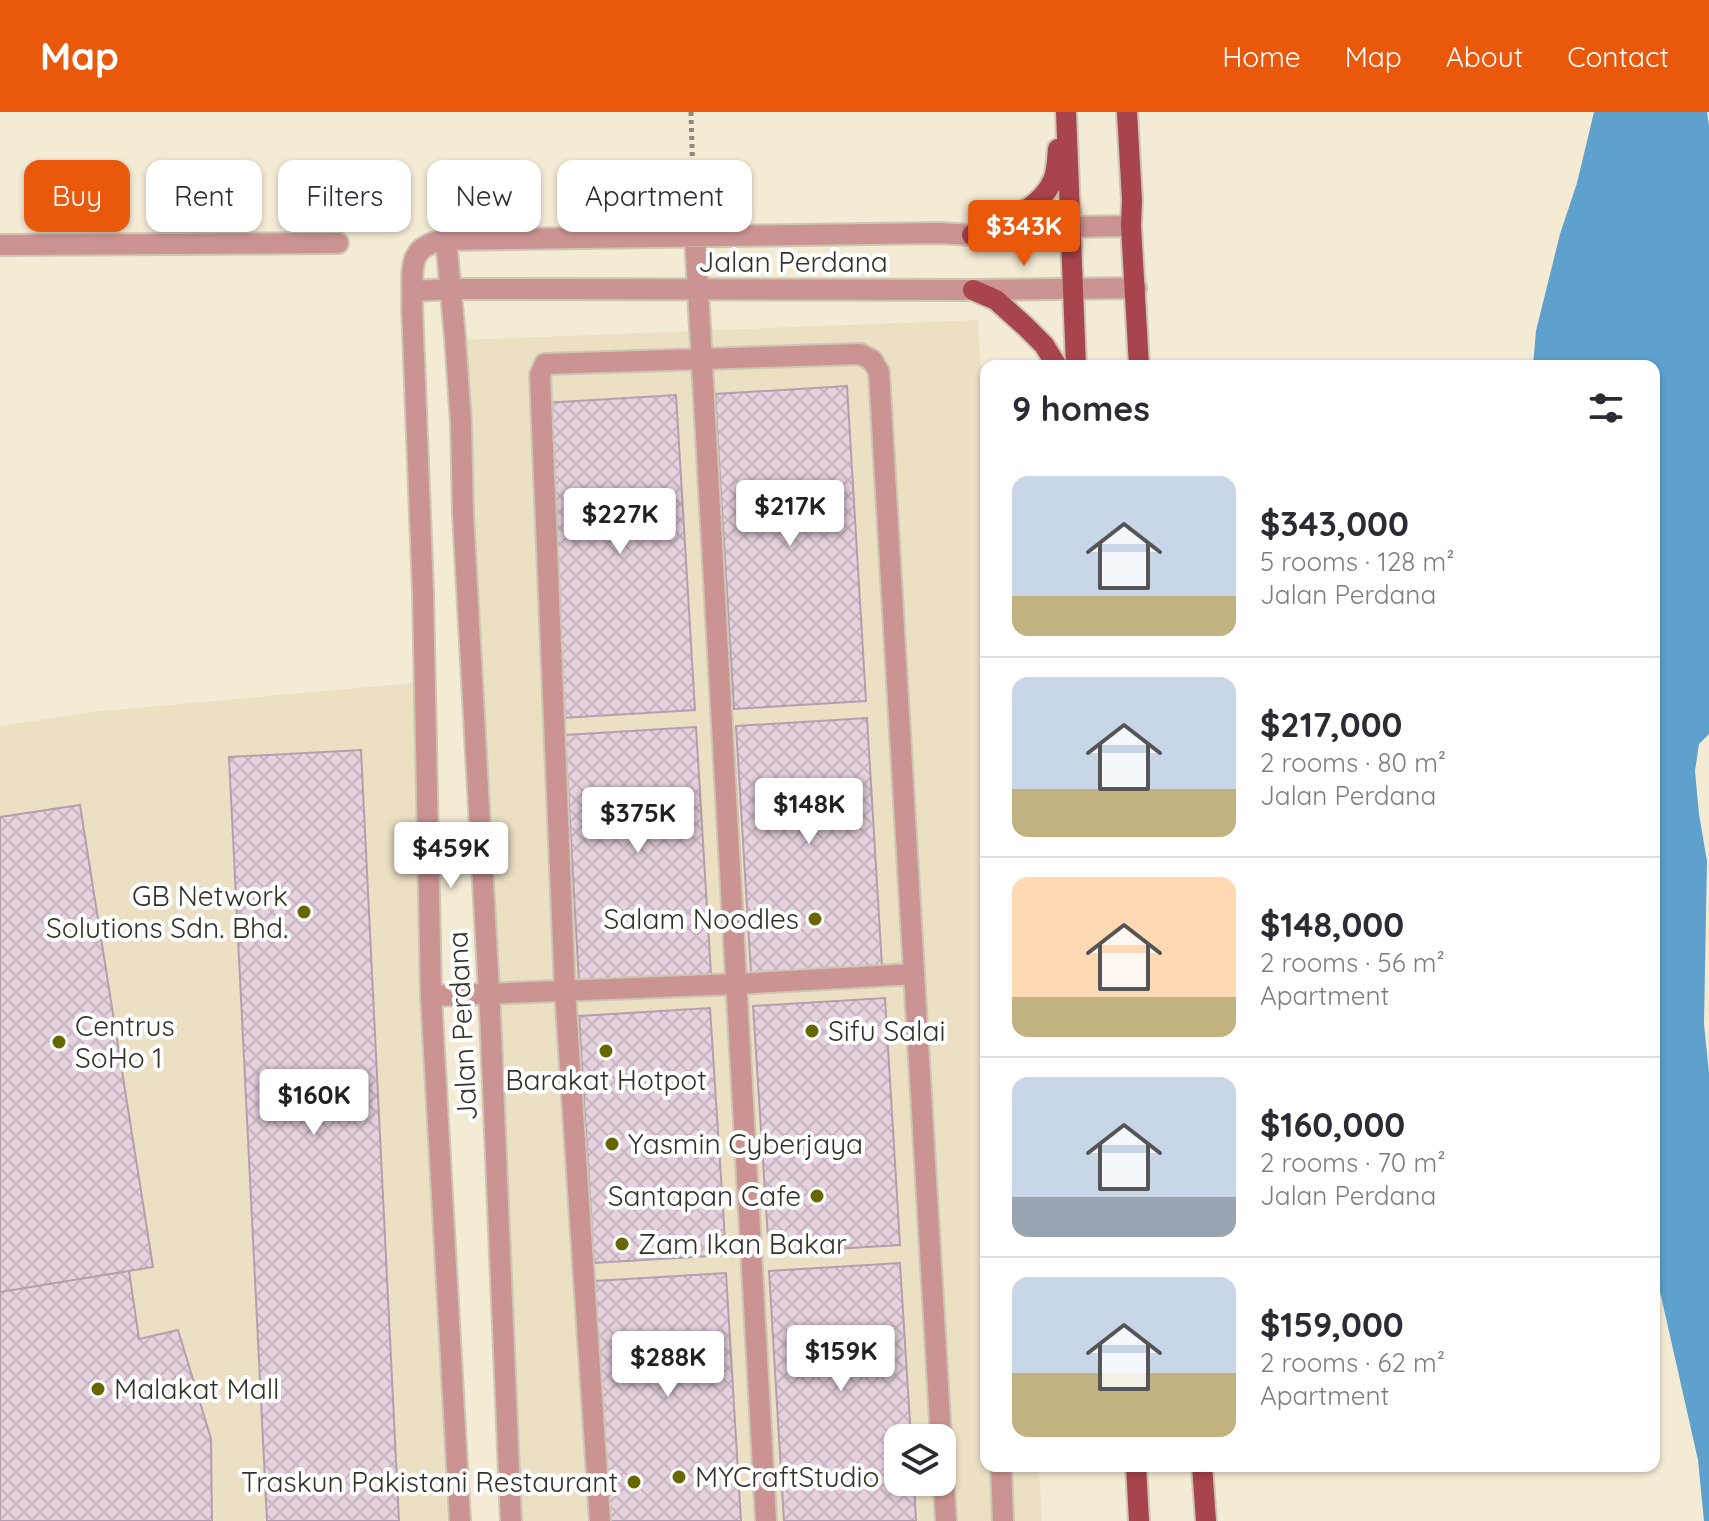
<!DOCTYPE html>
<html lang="en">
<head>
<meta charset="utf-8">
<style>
	:root { --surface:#fff; --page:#f7f7f7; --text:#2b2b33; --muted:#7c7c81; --line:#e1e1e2; --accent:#ea580c }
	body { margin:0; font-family:Quicksand,sans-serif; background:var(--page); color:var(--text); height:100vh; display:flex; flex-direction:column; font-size:30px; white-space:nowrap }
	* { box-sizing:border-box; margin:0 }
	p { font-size:26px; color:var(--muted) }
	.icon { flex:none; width:44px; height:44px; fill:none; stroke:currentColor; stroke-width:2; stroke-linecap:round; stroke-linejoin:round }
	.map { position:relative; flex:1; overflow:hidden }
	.drawer { position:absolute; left:980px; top:248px; width:680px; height:1112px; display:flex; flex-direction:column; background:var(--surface); border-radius:16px; box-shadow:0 2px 6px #0004 }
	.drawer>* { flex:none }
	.top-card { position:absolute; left:24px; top:48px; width:760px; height:72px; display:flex; gap:16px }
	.controls { position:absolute; left:884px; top:1312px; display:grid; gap:16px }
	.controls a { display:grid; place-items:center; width:72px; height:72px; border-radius:16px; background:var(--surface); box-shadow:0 2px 6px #0004; font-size:40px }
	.price { position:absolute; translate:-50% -68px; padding:0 18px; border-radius:8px; background:#fff; color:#222; font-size:26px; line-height:52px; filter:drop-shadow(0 2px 4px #0008) }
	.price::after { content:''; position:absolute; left:50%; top:48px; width:24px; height:18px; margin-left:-12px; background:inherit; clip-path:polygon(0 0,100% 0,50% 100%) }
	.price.on { background:var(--accent); color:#fff }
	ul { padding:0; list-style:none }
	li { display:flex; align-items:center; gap:24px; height:200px; padding:0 32px }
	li+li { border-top:2px solid var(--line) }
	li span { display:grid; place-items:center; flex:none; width:224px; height:160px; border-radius:16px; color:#555 }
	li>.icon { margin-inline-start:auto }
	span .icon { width:96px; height:96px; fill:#fffc; stroke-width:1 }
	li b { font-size:34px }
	h2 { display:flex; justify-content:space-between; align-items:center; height:96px; padding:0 32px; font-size:34px }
	.tag { padding:0 28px; border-radius:16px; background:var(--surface); box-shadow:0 2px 6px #0004; font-size:28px; line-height:72px }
	.tag.on { background:var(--accent); color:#fff }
	header { display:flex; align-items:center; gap:48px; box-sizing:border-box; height:112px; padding:0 40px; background:var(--accent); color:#fff }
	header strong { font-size:38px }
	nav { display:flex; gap:44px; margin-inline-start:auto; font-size:28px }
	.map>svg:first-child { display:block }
</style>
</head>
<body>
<header>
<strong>Map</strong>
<nav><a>Home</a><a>Map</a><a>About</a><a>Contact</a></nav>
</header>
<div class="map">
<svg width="1709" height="1409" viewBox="0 0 1709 1409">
	<defs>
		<pattern id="building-cross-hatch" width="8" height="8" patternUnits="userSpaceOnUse" patternTransform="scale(2)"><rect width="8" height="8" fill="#e6d1df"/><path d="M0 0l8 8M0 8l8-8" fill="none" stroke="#c6b4bf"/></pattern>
	</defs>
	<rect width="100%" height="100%" fill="#f4ebd5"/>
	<path fill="#ece0c4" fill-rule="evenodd" d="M978 208 986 355V1354H1039L1042 1409H517L461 228ZM898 1326H942V1370H898Z
		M413 571 447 1409H0V614L92 600Z"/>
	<path fill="#5ea1cd" d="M1594 0H1707L1709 14V622L1699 632 1695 659 1699 702 1707 749 1704 912 1709 961V1409H1704L1698 1348 1654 1153V254H1533L1536 219 1560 122 1577 71Z"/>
	<path fill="url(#building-cross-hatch)" stroke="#b39fad" stroke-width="2" d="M847 274 866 589 734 597 715 282Z
		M676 283 695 598 563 606 544 291Z
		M867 606 882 854 751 861 736 614Z
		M696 615 711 862 579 870 565 623Z
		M361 638 399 1409H267L229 645Z
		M80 693 153 1155 0 1180V705Z
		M885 886 900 1133 769 1141 753 894Z
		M710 896 726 1143 594 1151 579 904Z
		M900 1151 911 1326H898V1370H914L916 1409H784L769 1159Z
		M129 1159 139 1227 178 1218 211 1327 212 1409H0V1180Z
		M726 1161 741 1409H609L595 1169Z"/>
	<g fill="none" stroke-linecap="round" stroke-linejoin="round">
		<g stroke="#cec6b3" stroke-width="24">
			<path id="minor" d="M695 125 766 1409
				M446 128 455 225 461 311 463 402 490 899 511 1409
				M0 133 338 131
				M413 179 451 177 973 178 1136 176
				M431 884 736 872 914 862
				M942 1339 946 1409
				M1001 1354 1003 1409
				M460 1409 431 884 423 481 412 194C414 161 403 134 446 128L939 121 972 123 1071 115 1131 114
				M600 1409 565 879 540 263 545 252 860 242 872 248 879 260 941 1326"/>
		</g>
		<g stroke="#cec6b3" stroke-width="24">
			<path id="major" d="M1066 0 1076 254
				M1127 0 1132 88 1131 114 1139 254
				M972 123C1000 111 1040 99 1053 68 1057 59 1057 47 1058 37
				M973 178 996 188 1025 214 1044 233 1057 254
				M1136 1354 1139 1409
				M1202 1354 1206 1409"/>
		</g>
		<path stroke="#8e8879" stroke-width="5" stroke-dasharray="4 4" stroke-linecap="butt" d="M691 0 694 103"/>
		<use href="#minor" stroke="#cc9393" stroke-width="20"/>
		<use href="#major" stroke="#a8444b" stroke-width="20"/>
	</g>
	<g fill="#676702" stroke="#fff" stroke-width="3">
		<circle cx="304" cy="800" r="8"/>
		<circle cx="815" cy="807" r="8"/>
		<circle cx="812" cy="919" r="8"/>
		<circle cx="59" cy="930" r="8"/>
		<circle cx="606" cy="939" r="8"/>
		<circle cx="612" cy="1032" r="8"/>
		<circle cx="817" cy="1084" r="8"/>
		<circle cx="622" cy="1132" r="8"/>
		<circle cx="98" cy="1277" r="8"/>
		<circle cx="679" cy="1365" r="8"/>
		<circle cx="634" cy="1370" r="8"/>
	</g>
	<g text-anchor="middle" stroke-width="8" stroke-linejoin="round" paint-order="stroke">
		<g font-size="28" fill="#343129" stroke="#fff">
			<text x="793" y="160">Jalan Perdana</text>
			<text transform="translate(462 914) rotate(-93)" y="10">Jalan Perdana</text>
		</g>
		<g font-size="28" fill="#343129" stroke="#fff" text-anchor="start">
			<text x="288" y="794" text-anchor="end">GB Network<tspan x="288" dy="32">Solutions Sdn. Bhd.</tspan></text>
			<text x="799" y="817" text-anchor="end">Salam Noodles</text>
			<text x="75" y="924">Centrus<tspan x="75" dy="32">SoHo 1</tspan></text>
			<text x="828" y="929">Sifu Salai</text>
			<text x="606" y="978" text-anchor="middle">Barakat Hotpot</text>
			<text x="628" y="1042">Yasmin Cyberjaya</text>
			<text x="801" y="1094" text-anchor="end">Santapan Cafe</text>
			<text x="638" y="1142">Zam Ikan Bakar</text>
			<text x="114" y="1287">Malakat Mall</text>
			<text x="695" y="1375">MYCraftStudio</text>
			<text x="618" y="1380" text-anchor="end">Traskun Pakistani Restaurant</text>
		</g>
	</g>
</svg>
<div class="controls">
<a><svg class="icon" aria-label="layers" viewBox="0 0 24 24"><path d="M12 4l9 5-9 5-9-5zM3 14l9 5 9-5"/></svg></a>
</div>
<b class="price on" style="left:1024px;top:156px">$343K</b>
<b class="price" style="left:790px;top:436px">$217K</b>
<b class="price" style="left:620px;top:444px">$227K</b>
<b class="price" style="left:809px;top:734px">$148K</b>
<b class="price" style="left:638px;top:743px">$375K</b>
<b class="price" style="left:451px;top:778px">$459K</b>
<b class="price" style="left:314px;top:1025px">$160K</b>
<b class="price" style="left:841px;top:1281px">$159K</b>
<b class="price" style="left:668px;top:1287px">$288K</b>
<div class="top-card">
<a class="tag on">Buy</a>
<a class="tag">Rent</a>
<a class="tag">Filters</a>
<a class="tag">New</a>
<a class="tag">Apartment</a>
</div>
<section class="drawer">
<h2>9 homes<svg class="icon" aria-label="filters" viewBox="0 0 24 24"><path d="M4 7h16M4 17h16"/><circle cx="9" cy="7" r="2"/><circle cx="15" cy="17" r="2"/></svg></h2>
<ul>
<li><span style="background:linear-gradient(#c9d6e8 75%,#c2b280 0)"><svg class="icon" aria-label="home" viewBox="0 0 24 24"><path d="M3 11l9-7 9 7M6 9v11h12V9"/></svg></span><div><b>$343,000</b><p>5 rooms · 128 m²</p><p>Jalan Perdana</p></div></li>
<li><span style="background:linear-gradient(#c9d6e8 70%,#c2b280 0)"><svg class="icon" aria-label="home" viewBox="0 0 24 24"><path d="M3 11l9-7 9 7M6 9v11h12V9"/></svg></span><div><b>$217,000</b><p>2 rooms · 80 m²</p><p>Jalan Perdana</p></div></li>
<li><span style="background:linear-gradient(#ffd9b3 75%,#c2b280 0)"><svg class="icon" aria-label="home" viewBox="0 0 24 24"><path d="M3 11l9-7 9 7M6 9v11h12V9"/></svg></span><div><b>$148,000</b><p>2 rooms · 56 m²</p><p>Apartment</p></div></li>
<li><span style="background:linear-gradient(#c9d6e8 75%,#9aa5b1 0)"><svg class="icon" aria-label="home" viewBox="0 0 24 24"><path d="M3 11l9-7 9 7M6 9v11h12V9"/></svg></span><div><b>$160,000</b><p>2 rooms · 70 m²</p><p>Jalan Perdana</p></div></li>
<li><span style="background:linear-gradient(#c9d6e8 60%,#c2b280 0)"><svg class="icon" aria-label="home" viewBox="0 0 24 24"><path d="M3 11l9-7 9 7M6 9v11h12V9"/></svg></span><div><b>$159,000</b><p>2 rooms · 62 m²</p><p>Apartment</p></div></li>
</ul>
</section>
</div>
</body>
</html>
